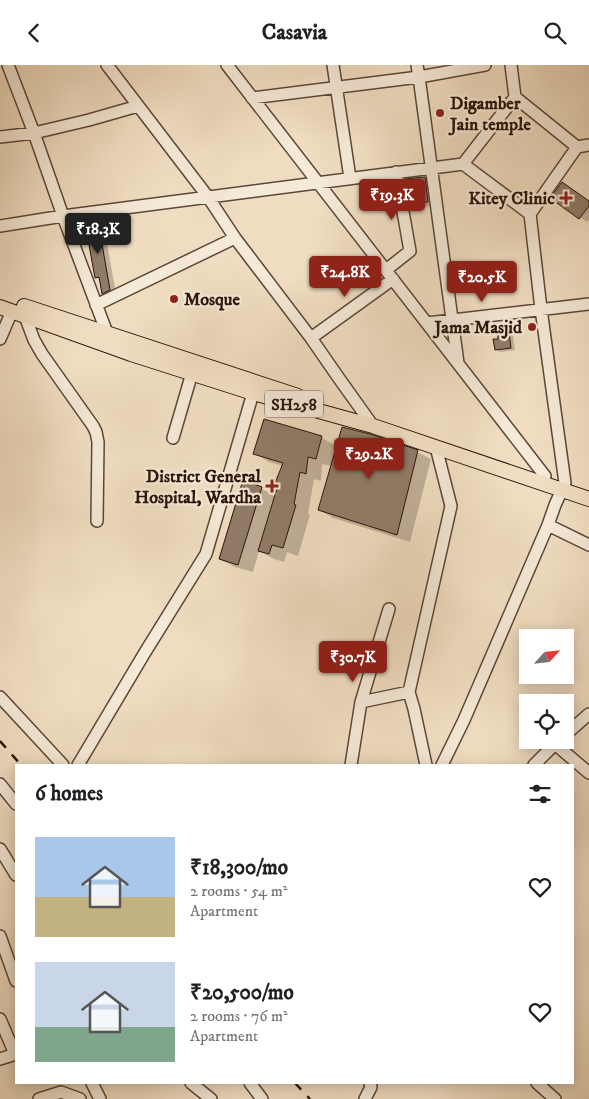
<!DOCTYPE html>
<html lang="en">
<head>
<meta charset="utf-8">
<style>
	:root { --surface:#fff; --page:#f6f6f6; --text:#202124; --muted:#757577; --accent:#8f2418 }
	body { margin:0; font-family:"IM FELL DW Pica",serif; background:var(--page); color:var(--text); height:100vh; display:flex; flex-direction:column; font-size:19px; white-space:nowrap }
	* { box-sizing:border-box; margin:0 }
	p { font-size:16px; color:var(--muted) }
	.icon { flex:none; width:28px; height:28px; fill:none; stroke:currentColor; stroke-width:2; stroke-linecap:round; stroke-linejoin:round }
	.map { position:relative; flex:1; overflow:hidden }
	.sheet { position:absolute; left:15px; top:699px; width:559px; height:320px; display:flex; flex-direction:column; background:var(--surface); border-radius:0px; box-shadow:0 2px 12px #0003 }
	.sheet>* { flex:none }
	.needle { width:32px; rotate:63deg }
	.controls { position:absolute; left:519px; top:564px; display:grid; gap:10px }
	.controls a { display:grid; place-items:center; width:55px; height:55px; border-radius:0px; background:var(--surface); box-shadow:0 2px 12px #0003; font-size:25px }
	.price { position:absolute; translate:-50% -42px; padding:0 11px; border-radius:5px; background:var(--accent); color:#fff; font-size:16px; line-height:32px; filter:drop-shadow(0 1px 2px #0008) }
	.price::after { content:''; position:absolute; left:50%; top:30px; width:15px; height:11px; margin-left:-8px; background:inherit; clip-path:polygon(0 0,100% 0,50% 100%) }
	.price.selected { background:#222; color:#fff }
	ul { padding:0; list-style:none }
	li { display:flex; align-items:center; gap:15px; height:125px; padding:0 20px }
	li span { display:grid; place-items:center; flex:none; width:140px; height:100px; border-radius:0px; color:#555 }
	li>.icon { margin-inline-start:auto }
	span .icon { width:60px; height:60px; fill:#fffc; stroke-width:1 }
	li b { font-size:21px }
	h2 { display:flex; justify-content:space-between; align-items:center; height:60px; padding:0 20px; font-size:21px }
	header { display:flex; justify-content:space-between; align-items:center; height:65px; padding:0 20px; background:var(--surface); font-size:22px; font-weight:800 }
	.map>svg:first-child { display:block }
</style>
</head>
<body>
<header><svg class="icon" aria-label="back" viewBox="0 0 24 24"><path d="M15 5l-7 7 7 7"/></svg>Casavia<svg class="icon" aria-label="search" viewBox="0 0 24 24"><circle cx="10" cy="10" r="6"/><path d="M15 15l6 6"/></svg></header>
<div class="map">
<svg width="589" height="1034" viewBox="0 0 589 1034">
	<rect width="100%" height="100%" fill="#f0ddc1"/>
	<filter id="stains"><feTurbulence type="fractalNoise" baseFrequency=".004" numOctaves="4"/><feColorMatrix values="0 0 0 0 .2 0 0 0 0 .09 0 0 0 0 .02 0 0 0 .5 -.17"/></filter>
	<radialGradient id="worn" r=".72"><stop offset=".6" stop-color="#630" stop-opacity="0"/><stop offset="1" stop-color="#630" stop-opacity=".3"/></radialGradient>
	<path fill="#0003" d="M425 113 432 117 435 140 418 143 410 139Z
		M552 133 589 137V155L587 157Z
		M97 157 104 161 116 229 110 232 103 228 100 215 96 212Z
		M508 261 512 264 515 285 500 287 496 284Z
		M322 373 338 382 417 387 431 394 410 477 333 453 320 445 332 401 322 399 321 416 314 414 308 449 310 450 298 491 287 487 284 497 274 494 259 486 253 507 235 502 220 494 261 423 275 432 278 424 275 422 283 401 269 397 255 388Z"/>
	<path fill="#917c69" stroke="#2a130a" d="M425 112 428 137 409 139 405 114Z
		M562 117 589 136V141L579 154 550 133Z
		M98 156 110 225 102 229 99 212 95 213 85 158Z
		M508 260 511 283 495 285 493 274H498L497 261Z
		M264 354 322 371 316 394 308 392 306 409 300 407 294 439 296 440 283 483 272 480 269 489 258 486 277 423H273L283 398 253 389Z
		M342 362 370 369 418 385 397 470 318 445Z
		M243 415 262 422 238 500 219 494Z"/>
	<g fill="none" stroke-linecap="round" stroke-linejoin="round">
		<g stroke="#5c4638" stroke-width="14">
			<path id="minor" d="M8 0 34 68 63 151 107 268
				M107 0 208 132 235 173 311 273 338 312 373 361
				M227 0 545 411
				M333 0 350 113
				M511 0 515 32 577 82
				M252 33 419 12 417 0
				M0 72 34 68 89 55 138 41
				M530 149 577 82 589 80
				M0 161 63 151 463 99 515 32
				M386 205 410 186 396 107
				M96 240 235 173
				M25 251 34 275 42 289 93 361 96 367 98 377 97 456
				M427 258 589 239
				M311 273 393 214
				M0 274 12 246
				M458 298 419 12 485 0
				M173 373 192 308
				M548 460 589 480
				M409 627 451 441 436 382
				M0 632 63 700
				M361 637 409 627 414 644 426 700
				M565 670 589 649
				M555 679 589 708
				M78 700 144 589 206 489 253 328
				M351 700 361 637 389 544
				M442 700 464 655 548 460 555 440 565 418 541 244 530 149 463 99
				M534 700 559 675
				M0 719 16 739
				M0 784 16 810
				M0 871 16 916
				M0 954 15 989
				M0 994 16 989
				M92 1018 100 1034
				M191 1018 211 1034
				M250 1018 262 1034
				M537 1018 555 1034
				M39 1034 61 1027 80 1034
				M365 1034 371 1022 370 1018"/>
		</g>
		<g stroke="#2a130a" stroke-width="16">
			<path id="major" d="M24 241 298 331
				M0 242 131 289 253 328 373 361 589 434"/>
		</g>
		<use href="#minor" stroke="#f5e9d7" stroke-width="11"/>
		<use href="#major" stroke="#f0ddc1" stroke-width="14"/>
		<path stroke="#2a130a" stroke-width="2.5" stroke-dasharray="9 9" stroke-linecap="butt" d="M0 676 21 700
			M295 1018 310 1034"/>
	</g>
	<g fill="#8f2418" stroke="#f5e9d7" stroke-width="2">
		<circle cx="440" cy="48" r="5"/>
		<path d="M563.5 125.5h5v5h5v5h-5v5h-5v-5h-5v-5h5z"/>
		<circle cx="174" cy="234" r="5"/>
		<circle cx="532" cy="262" r="5"/>
		<path d="M269.5 413.5h5v5h5v5h-5v5h-5v-5h-5v-5h5z"/>
	</g>
	<g text-anchor="middle" stroke-width="4.5" stroke-linejoin="round" paint-order="stroke">
		<rect fill="#f5e9d7" stroke="#675348" stroke-width="1" x="265" y="325.5" width="58" height="27" rx="4"/>
		<g font-size="16" font-weight="bold" fill="#2a130a">
			<text x="294" y="345">SH258</text>
		</g>
		<g font-size="18" font-weight="bold" fill="#2a130a" stroke="#f5e9d7" text-anchor="end">
			<text x="450" y="44" text-anchor="start">Digamber<tspan x="450" dy="21">Jain temple</tspan></text>
			<text x="555" y="139">Kitey Clinic</text>
			<text x="184" y="240" text-anchor="start">Mosque</text>
			<text x="522" y="268">Jama Masjid</text>
			<text x="261" y="417">District General<tspan x="261" dy="21">Hospital, Wardha</tspan></text>
		</g>
	</g>
	<rect width="100%" height="100%" filter="url(#stains)"/>
	<rect width="100%" height="100%" fill="url(#worn)"/>
</svg>
<div class="controls">
<a><svg class="needle" viewBox="-14 -14 28 28"><path d="M0-13l5 13h-10z" fill="#e53935"/><path d="M0 13l5-13h-10z" fill="#757577"/></svg></a>
<a><svg class="icon" aria-label="locate" viewBox="0 0 24 24"><circle cx="12" cy="12" r="6"/><path d="M12 2v4M12 18v4M2 12h4M18 12h4"/></svg></a>
</div>
<b class="price" style="left:392px;top:156px">₹19.3K</b>
<b class="price selected" style="left:98px;top:190px">₹18.3K</b>
<b class="price" style="left:345px;top:233px">₹24.8K</b>
<b class="price" style="left:482px;top:238px">₹20.5K</b>
<b class="price" style="left:369px;top:415px">₹29.2K</b>
<b class="price" style="left:353px;top:618px">₹30.7K</b>
<section class="sheet">
<h2>6 homes<svg class="icon" aria-label="filters" viewBox="0 0 24 24"><path d="M4 7h16M4 17h16"/><circle cx="9" cy="7" r="2"/><circle cx="15" cy="17" r="2"/></svg></h2>
<ul>
<li><span style="background:linear-gradient(#a9c7e8 60%,#c2b280 0)"><svg class="icon" aria-label="home" viewBox="0 0 24 24"><path d="M3 11l9-7 9 7M6 9v11h12V9"/></svg></span><div><b>₹18,300/mo</b><p>2 rooms · 54 m²</p><p>Apartment</p></div><svg class="icon" aria-label="heart" viewBox="0 0 24 24"><path d="M12 20l-8-8c-3-5 5-10 8-4 3-6 11-1 8 4z"/></svg></li>
<li><span style="background:linear-gradient(#c9d6e8 65%,#7fa58c 0)"><svg class="icon" aria-label="home" viewBox="0 0 24 24"><path d="M3 11l9-7 9 7M6 9v11h12V9"/></svg></span><div><b>₹20,500/mo</b><p>2 rooms · 76 m²</p><p>Apartment</p></div><svg class="icon" aria-label="heart" viewBox="0 0 24 24"><path d="M12 20l-8-8c-3-5 5-10 8-4 3-6 11-1 8 4z"/></svg></li>
</ul>
</section>
</div>
</body>
</html>
